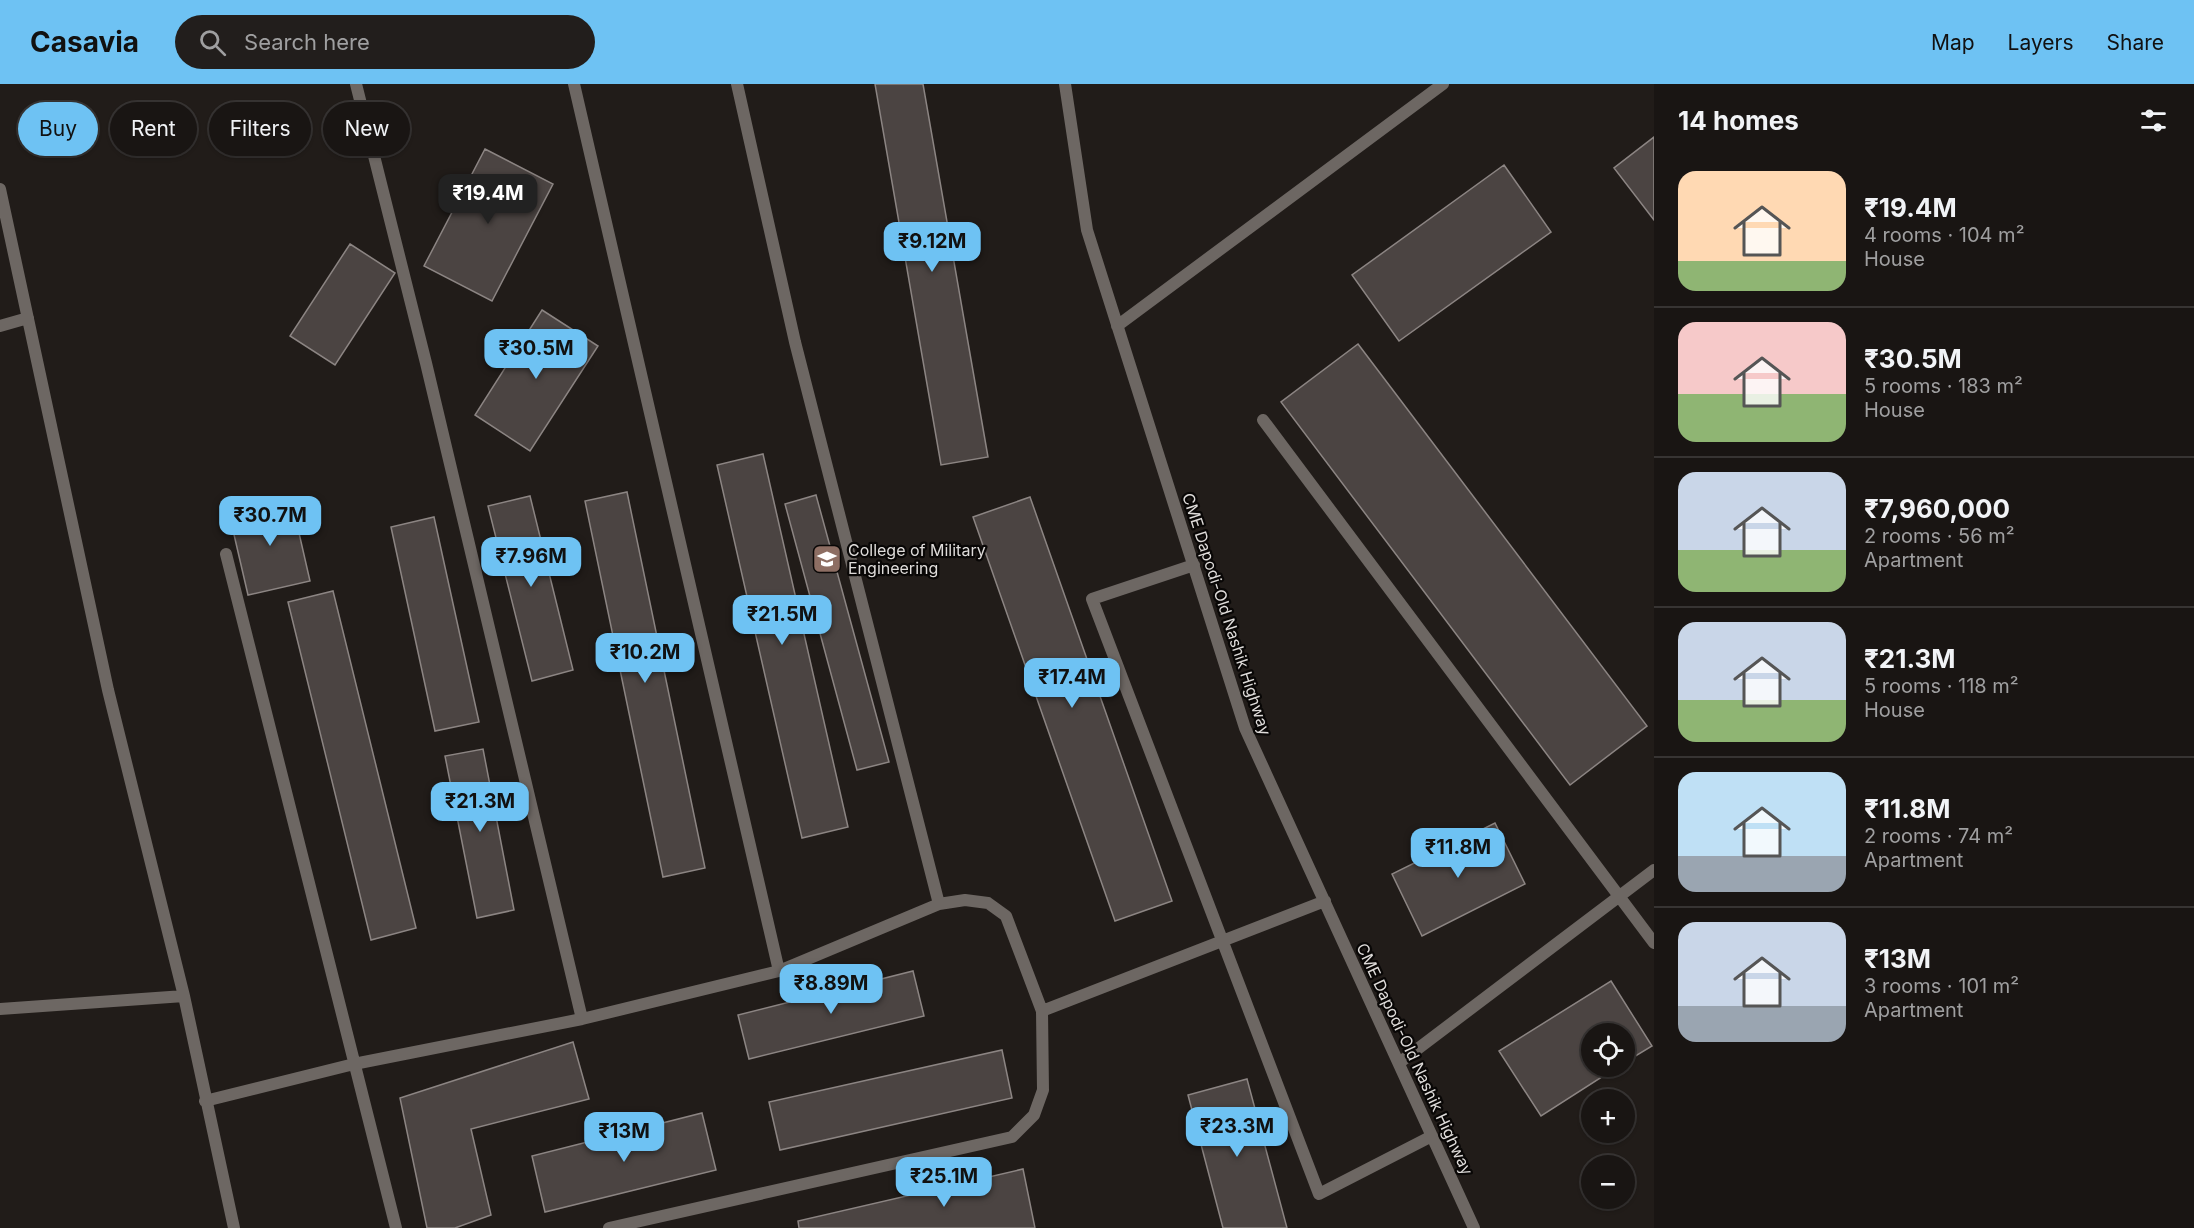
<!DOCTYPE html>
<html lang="en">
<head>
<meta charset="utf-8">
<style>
	:root { --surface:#191513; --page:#221e1c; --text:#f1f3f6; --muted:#9f9fa0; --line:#373433; --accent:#6ec2f3 }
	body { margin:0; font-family:Inter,sans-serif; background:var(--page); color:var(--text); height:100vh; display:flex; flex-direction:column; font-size:22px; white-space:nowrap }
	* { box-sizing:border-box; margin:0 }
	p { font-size:20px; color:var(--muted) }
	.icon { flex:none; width:33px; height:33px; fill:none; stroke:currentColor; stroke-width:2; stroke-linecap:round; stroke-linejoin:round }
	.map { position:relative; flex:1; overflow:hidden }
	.drawer { display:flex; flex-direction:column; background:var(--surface); width:540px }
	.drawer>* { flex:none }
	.guide { position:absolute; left:18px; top:18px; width:570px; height:54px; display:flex; gap:12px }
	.fabs { position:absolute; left:1581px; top:939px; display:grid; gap:12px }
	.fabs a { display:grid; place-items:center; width:54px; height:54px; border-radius:50%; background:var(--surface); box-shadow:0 2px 4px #0004,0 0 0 2px var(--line); font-size:30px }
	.price { position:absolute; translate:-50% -51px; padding:0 14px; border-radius:12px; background:var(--accent); color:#111; font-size:20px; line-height:39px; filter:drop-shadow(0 2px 3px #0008) }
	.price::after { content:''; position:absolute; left:50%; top:36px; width:18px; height:14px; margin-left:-9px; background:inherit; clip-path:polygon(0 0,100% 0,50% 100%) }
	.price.active { background:#222; color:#fff }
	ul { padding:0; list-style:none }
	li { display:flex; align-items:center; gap:18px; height:150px; padding:0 24px }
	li+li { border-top:2px solid var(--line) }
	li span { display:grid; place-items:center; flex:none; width:168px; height:120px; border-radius:18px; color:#555 }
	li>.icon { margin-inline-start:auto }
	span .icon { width:72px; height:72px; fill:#fffc; stroke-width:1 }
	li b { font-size:26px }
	h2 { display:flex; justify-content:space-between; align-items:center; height:72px; padding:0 24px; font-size:26px }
	.chip { padding:0 21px; border-radius:27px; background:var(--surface); box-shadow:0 2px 4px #0004,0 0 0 2px var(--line); font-size:21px; line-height:54px }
	.chip.active { background:var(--accent); color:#111 }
	header { display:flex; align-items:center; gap:36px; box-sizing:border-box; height:84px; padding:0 30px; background:var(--accent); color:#111 }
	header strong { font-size:28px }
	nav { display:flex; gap:33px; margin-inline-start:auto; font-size:21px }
	.search { width:420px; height:54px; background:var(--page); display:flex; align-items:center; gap:15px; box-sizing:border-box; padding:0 21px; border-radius:33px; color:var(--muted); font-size:22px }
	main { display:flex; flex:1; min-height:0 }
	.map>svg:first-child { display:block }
</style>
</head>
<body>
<header>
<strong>Casavia</strong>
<div class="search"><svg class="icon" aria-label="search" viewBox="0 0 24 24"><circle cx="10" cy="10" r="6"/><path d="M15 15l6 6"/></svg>Search here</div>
<nav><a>Map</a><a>Layers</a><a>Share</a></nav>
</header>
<main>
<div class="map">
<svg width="1654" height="1144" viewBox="0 0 1654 1144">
	<rect width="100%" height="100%" fill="#211c19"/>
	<path fill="#4b4442" stroke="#8c8583" stroke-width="1.5" d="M875 0H923L988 373 941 381Z
		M1654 53V136L1614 84Z
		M485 65 553 100 492 217 424 182Z
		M1504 81 1551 148 1399 257 1352 191Z
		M350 160 395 189 335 281 290 252Z
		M542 226 598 262 530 367 475 331Z
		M1358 260 1647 642 1570 701 1281 318Z
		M763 370 848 743 802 754 717 381Z
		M627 408 705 784 663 793 585 417Z
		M816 411 889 678 857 686 785 420Z
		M530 412 573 586 532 597 488 422Z
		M1030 413 1172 817 1115 837 973 433Z
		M291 414 310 497 248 511 229 429Z
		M434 433 479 638 435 647 391 443Z
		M333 507 416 844 371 856 288 518Z
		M483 665 514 826 477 834 445 672Z
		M1495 739 1525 800 1422 852 1392 790Z
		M913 887 924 932 749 975 738 931Z
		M1611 897 1652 962 1624 979V950H1592V982H1619L1541 1032 1499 967Z
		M573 958 589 1015 471 1045 491 1131 455 1144H427L400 1014Z
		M1002 966 1012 1014 780 1066 769 1018Z
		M1247 995 1287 1144H1223L1188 1011Z
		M702 1029 716 1086 545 1128 532 1072Z
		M1023 1085 1035 1144H799L798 1137Z"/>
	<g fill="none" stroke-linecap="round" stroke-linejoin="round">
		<path stroke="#6d6763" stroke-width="12" d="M356 0 426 279 582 935
			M574 0 779 887
			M737 0 795 258 939 820
			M1065 0 1087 146 1245 644 1474 1144
			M0 105 108 606 184 912 234 1144
			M0 242 28 234
			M1117 242 1443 0
			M1263 336 1654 859
			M226 470 396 1144
			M1194 481 1092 515 1319 1110 1432 1052
			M0 925 184 912
			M1042 927 1325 817
			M1399 979 1654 786
			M205 1017 354 980 582 935 779 887 939 820 965 816 988 819 1006 832 1042 927 1043 1006 1034 1031 1012 1053 609 1144"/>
	</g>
	<defs>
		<g id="university-square" transform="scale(1.5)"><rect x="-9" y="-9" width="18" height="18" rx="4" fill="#8d6e63" stroke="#090706"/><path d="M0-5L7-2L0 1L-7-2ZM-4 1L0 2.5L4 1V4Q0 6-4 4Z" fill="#fff"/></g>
	</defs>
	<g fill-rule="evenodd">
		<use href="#university-square" x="827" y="475"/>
	</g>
	<g text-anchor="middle" stroke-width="4.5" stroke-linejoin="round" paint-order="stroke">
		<g font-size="16" fill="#dfdcda" stroke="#090706" text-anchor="start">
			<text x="848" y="472">College of Military<tspan x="848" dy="18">Engineering</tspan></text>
		</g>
		<g font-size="16" fill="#dfdcda" stroke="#090706">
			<text transform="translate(1227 530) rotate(72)" y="6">CME Dapodi-Old Nashik Highway</text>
			<text transform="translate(1415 975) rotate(65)" y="6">CME Dapodi-Old Nashik Highway</text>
		</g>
	</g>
</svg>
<div class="fabs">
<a><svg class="icon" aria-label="locate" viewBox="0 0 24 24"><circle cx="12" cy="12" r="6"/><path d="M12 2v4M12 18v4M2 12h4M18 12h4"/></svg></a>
<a>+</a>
<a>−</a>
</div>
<b class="price active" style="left:488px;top:141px">₹19.4M</b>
<b class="price" style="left:932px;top:189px">₹9.12M</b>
<b class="price" style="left:536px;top:296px">₹30.5M</b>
<b class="price" style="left:270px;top:463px">₹30.7M</b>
<b class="price" style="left:531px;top:504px">₹7.96M</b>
<b class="price" style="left:782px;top:562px">₹21.5M</b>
<b class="price" style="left:645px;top:600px">₹10.2M</b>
<b class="price" style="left:1072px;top:625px">₹17.4M</b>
<b class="price" style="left:480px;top:749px">₹21.3M</b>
<b class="price" style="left:1458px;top:795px">₹11.8M</b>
<b class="price" style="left:831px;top:931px">₹8.89M</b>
<b class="price" style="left:1237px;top:1074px">₹23.3M</b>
<b class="price" style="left:624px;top:1079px">₹13M</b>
<b class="price" style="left:944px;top:1124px">₹25.1M</b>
<div class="guide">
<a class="chip active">Buy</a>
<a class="chip">Rent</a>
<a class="chip">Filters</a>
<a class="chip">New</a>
</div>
</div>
<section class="drawer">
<h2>14 homes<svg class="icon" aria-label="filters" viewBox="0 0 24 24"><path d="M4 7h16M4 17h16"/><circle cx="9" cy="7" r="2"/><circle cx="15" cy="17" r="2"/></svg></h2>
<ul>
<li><span style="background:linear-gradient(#ffd9b3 75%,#8fb573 0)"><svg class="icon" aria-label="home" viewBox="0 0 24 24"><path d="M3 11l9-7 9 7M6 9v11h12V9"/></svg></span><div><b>₹19.4M</b><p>4 rooms · 104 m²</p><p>House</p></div></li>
<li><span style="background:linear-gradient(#f6c9c9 60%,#8fb573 0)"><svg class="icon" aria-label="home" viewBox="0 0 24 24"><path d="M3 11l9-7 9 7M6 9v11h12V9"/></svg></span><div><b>₹30.5M</b><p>5 rooms · 183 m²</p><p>House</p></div></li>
<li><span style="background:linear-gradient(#c9d6e8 65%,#8fb573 0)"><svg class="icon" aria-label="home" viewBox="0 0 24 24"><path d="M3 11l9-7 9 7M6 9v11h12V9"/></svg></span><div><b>₹7,960,000</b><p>2 rooms · 56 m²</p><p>Apartment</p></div></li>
<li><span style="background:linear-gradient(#c9d6e8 65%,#8fb573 0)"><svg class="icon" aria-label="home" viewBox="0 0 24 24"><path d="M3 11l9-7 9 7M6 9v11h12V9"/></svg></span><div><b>₹21.3M</b><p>5 rooms · 118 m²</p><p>House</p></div></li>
<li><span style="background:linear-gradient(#bfe0f5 70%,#9aa5b1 0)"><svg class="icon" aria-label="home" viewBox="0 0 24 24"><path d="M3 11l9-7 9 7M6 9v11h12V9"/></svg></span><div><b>₹11.8M</b><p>2 rooms · 74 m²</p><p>Apartment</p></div></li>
<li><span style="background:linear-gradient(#c9d6e8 70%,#9aa5b1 0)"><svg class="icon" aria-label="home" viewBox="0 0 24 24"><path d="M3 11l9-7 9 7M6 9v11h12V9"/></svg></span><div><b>₹13M</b><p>3 rooms · 101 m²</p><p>Apartment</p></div></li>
</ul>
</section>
</main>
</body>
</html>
